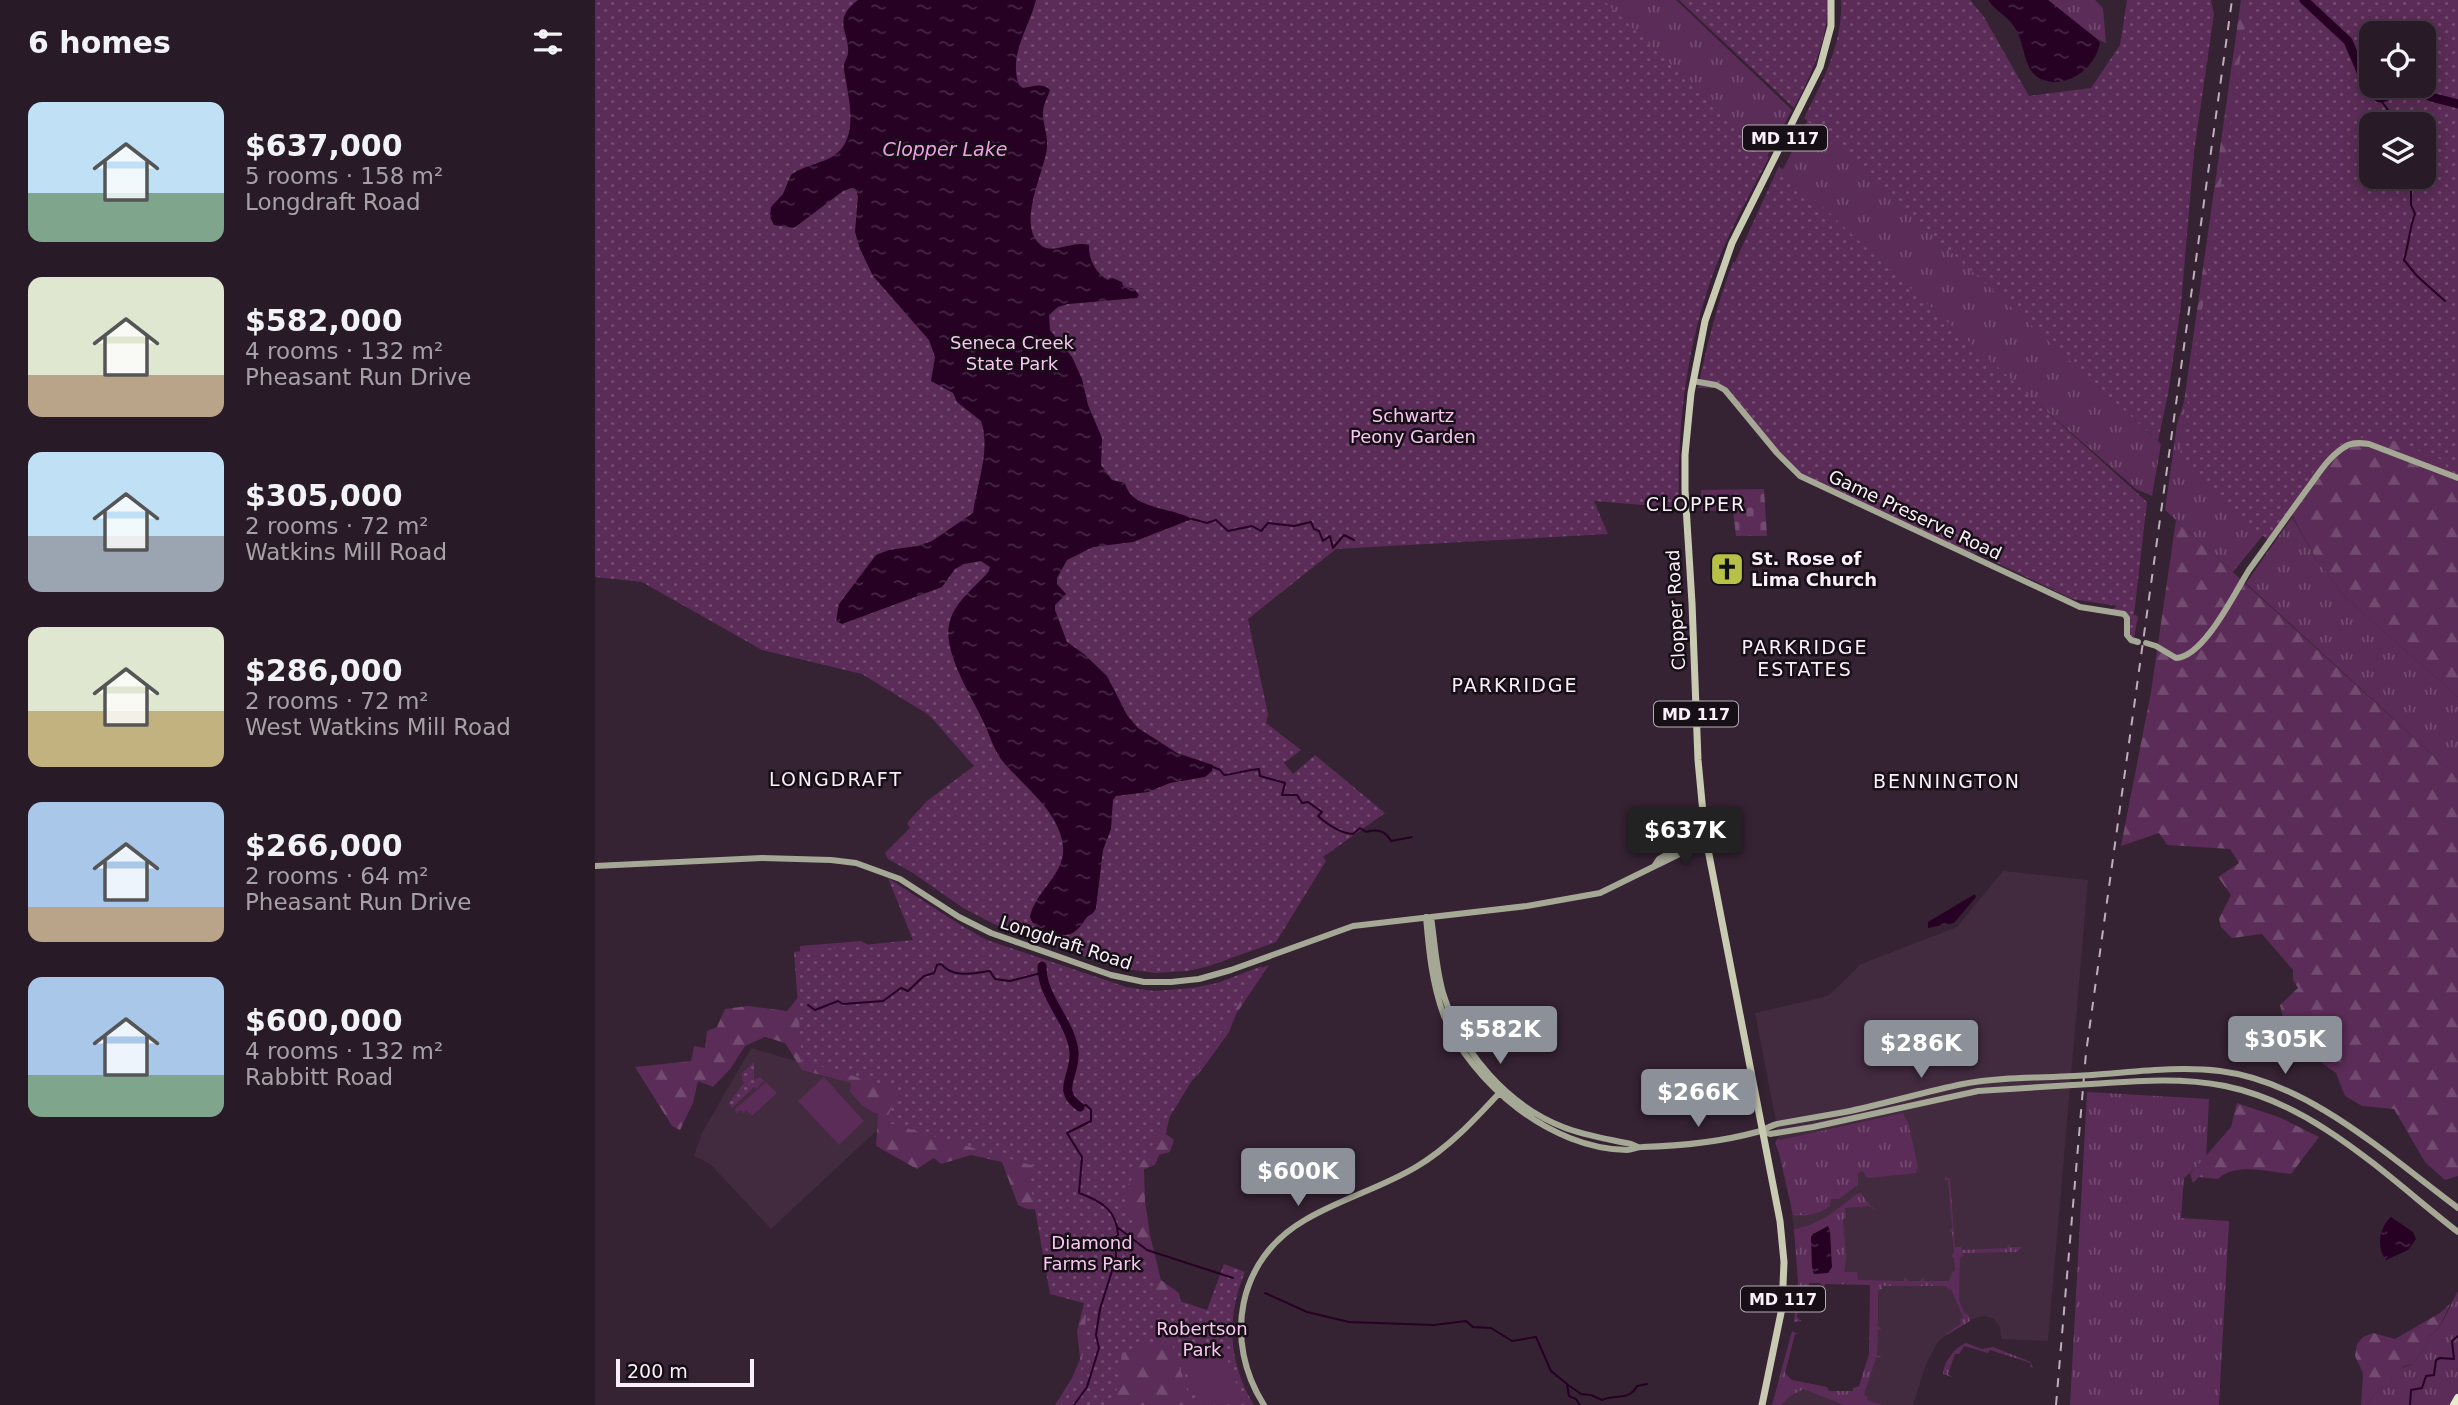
<!DOCTYPE html>
<html lang="en">
<head>
<meta charset="utf-8">
<style>
	:root { --surface:#281a26; --page:#30232e; --text:#f1f3f6; --muted:#a5a1a7; --line:#443843; --accent:#8c9099 }
	body { margin:0; font-family:"DejaVu Sans",sans-serif; background:var(--page); color:var(--text); height:100vh; display:flex; flex-direction:column; font-size:26px; white-space:nowrap }
	* { box-sizing:border-box; margin:0 }
	p { font-size:23px; color:var(--muted) }
	.icon { flex:none; width:38px; height:38px; fill:none; stroke:currentColor; stroke-width:2; stroke-linecap:round; stroke-linejoin:round }
	.map { position:relative; flex:1; overflow:hidden }
	.sheet { display:flex; flex-direction:column; background:var(--surface); width:595px }
	.sheet>* { flex:none }
	.buttons { position:absolute; left:1764px; top:21px; display:grid; gap:14px }
	.buttons a { display:grid; place-items:center; width:77px; height:77px; border-radius:14px; background:var(--surface); box-shadow:0 4px 18px #0003,0 0 0 2px var(--line); font-size:35px }
	.scale { position:absolute; left:21px; bottom:18px; width:138px; box-sizing:border-box; padding-left:7px; border:4px solid #fbeff9; border-top:0; font-size:19px; line-height:24px; white-space:nowrap; color:#fbeff9; -webkit-text-stroke:5px #170f16; paint-order:stroke }
	.price { position:absolute; translate:-50% -60px; padding:0 16px; border-radius:7px; background:var(--accent); color:#fff; font-size:23px; line-height:46px; filter:drop-shadow(0 2px 4px #0008) }
	.price::after { content:''; position:absolute; left:50%; top:42px; width:21px; height:16px; margin-left:-10px; background:inherit; clip-path:polygon(0 0,100% 0,50% 100%) }
	.price.current { background:#222; color:#fff }
	ul { padding:0; list-style:none }
	li { display:flex; align-items:center; gap:21px; height:175px; padding:0 28px }
	li span { display:grid; place-items:center; flex:none; width:196px; height:140px; border-radius:14px; color:#555 }
	li>.icon { margin-inline-start:auto }
	span .icon { width:84px; height:84px; fill:#fffc; stroke-width:1 }
	li b { font-size:30px }
	h2 { display:flex; justify-content:space-between; align-items:center; height:84px; padding:0 28px; font-size:30px }
	main { display:flex; flex:1; min-height:0 }
	.map>svg:first-child { display:block }
</style>
</head>
<body>
<main>
<section class="sheet">
<h2>6 homes<svg class="icon" aria-label="filters" viewBox="0 0 24 24"><path d="M4 7h16M4 17h16"/><circle cx="9" cy="7" r="2"/><circle cx="15" cy="17" r="2"/></svg></h2>
<ul>
<li><span style="background:linear-gradient(#bfe0f5 65%,#7fa58c 0)"><svg class="icon" aria-label="home" viewBox="0 0 24 24"><path d="M3 11l9-7 9 7M6 9v11h12V9"/></svg></span><div><b>$637,000</b><p>5 rooms · 158 m²</p><p>Longdraft Road</p></div></li>
<li><span style="background:linear-gradient(#dfe7d0 70%,#b9a48a 0)"><svg class="icon" aria-label="home" viewBox="0 0 24 24"><path d="M3 11l9-7 9 7M6 9v11h12V9"/></svg></span><div><b>$582,000</b><p>4 rooms · 132 m²</p><p>Pheasant Run Drive</p></div></li>
<li><span style="background:linear-gradient(#bfe0f5 60%,#9aa5b1 0)"><svg class="icon" aria-label="home" viewBox="0 0 24 24"><path d="M3 11l9-7 9 7M6 9v11h12V9"/></svg></span><div><b>$305,000</b><p>2 rooms · 72 m²</p><p>Watkins Mill Road</p></div></li>
<li><span style="background:linear-gradient(#dfe7d0 60%,#c2b280 0)"><svg class="icon" aria-label="home" viewBox="0 0 24 24"><path d="M3 11l9-7 9 7M6 9v11h12V9"/></svg></span><div><b>$286,000</b><p>2 rooms · 72 m²</p><p>West Watkins Mill Road</p></div></li>
<li><span style="background:linear-gradient(#a9c7e8 75%,#b9a48a 0)"><svg class="icon" aria-label="home" viewBox="0 0 24 24"><path d="M3 11l9-7 9 7M6 9v11h12V9"/></svg></span><div><b>$266,000</b><p>2 rooms · 64 m²</p><p>Pheasant Run Drive</p></div></li>
<li><span style="background:linear-gradient(#a9c7e8 70%,#7fa58c 0)"><svg class="icon" aria-label="home" viewBox="0 0 24 24"><path d="M3 11l9-7 9 7M6 9v11h12V9"/></svg></span><div><b>$600,000</b><p>4 rooms · 132 m²</p><p>Rabbitt Road</p></div></li>
</ul>
</section>
<div class="map">
<svg width="1863" height="1405" viewBox="0 0 1863 1405">
	<defs>
		<pattern id="grass-tufts" width="24" height="20" patternUnits="userSpaceOnUse" patternTransform="scale(1.75)"><rect width="24" height="20" fill="#5b2c57"/><path d="M3 7l-1-3M5 7V3M7 7l1-3M15 17l-1-3M17 17v-4M19 17l1-3" fill="none" stroke="#734b70"/></pattern>
		<pattern id="forest-firs" width="22" height="20" patternUnits="userSpaceOnUse" patternTransform="scale(1.75)"><rect width="22" height="20" fill="#5b2c57"/><path d="M5 1l3.5 6h-7zM16 11l3.5 6h-7z" fill="#734b70"/></pattern>
		<pattern id="cemetery-stones" width="16" height="16" patternUnits="userSpaceOnUse" patternTransform="scale(1.75)"><rect width="16" height="16" fill="#5b2c57"/><path d="M2 7V4a2 2 0 0 1 4 0v3zM10 15v-3a2 2 0 0 1 4 0v3z" fill="#734b70"/></pattern>
		<pattern id="park-dots" width="8" height="8" patternUnits="userSpaceOnUse" patternTransform="scale(1.75)"><rect width="8" height="8" fill="#5b2c57"/><path d="M2 2h.1M6 6h.1" fill="none" stroke="#734b70" stroke-width="1.8" stroke-linecap="round"/></pattern>
		<pattern id="water-ripples" width="26" height="14" patternUnits="userSpaceOnUse" patternTransform="scale(1.75)"><rect width="26" height="14" fill="#260124"/><path d="M2 4q2-2 4 0t4 0M15 11q2-2 4 0t4 0" fill="none" stroke="#462645"/></pattern>
	</defs>
	<rect width="100%" height="100%" fill="#352233"/>
	<path fill="#422a3f" d="M1408 871 1493 880 1453 1341 1406 1339 1405 1327 1399 1319 1390 1316 1384 1317 1364 1324 1343 1342 1332 1362 1318 1405H1180L1187 1376 1262 1404 1280 1349 1277 1282 1204 1279 1197 1213 1182 1127 1160 1013 1233 996 1266 964 1362 927Z
		M156 1048 303 1090 291 1122 176 1229 115 1164 99 1156 107 1133Z"/>
	<path fill="url(#grass-tufts)" d="M1002 0H1081L1197 110 1171 158Z
		M1453 0H1500L1508 8 1511 43 1502 39Z
		M1214 118 1566 444 1557 496 1541 489 1308 286 1187 171Z
		M1589 402 1628 420 1669 534 1638 572 1570 510 1582 424Z
		M1697 517 1722 560 1751 598 1863 697V778L1651 583Z
		M1492 1092 1614 1099 1611 1159 1589 1178 1586 1218 1634 1221 1624 1405H1475Z
		M1308 1113 1313 1122 1323 1167 1321 1173 1275 1178 1271 1177 1268 1171 1263 1173V1185L1244 1199H1236L1235 1206C1223 1215 1213 1216 1198 1215L1184 1153 1180 1143 1183 1138 1185 1140Z
		M1350 1177 1355 1178 1360 1247H1366L1367 1250 1412 1248 1414 1244 1415 1247H1427L1423 1252 1368 1253V1256L1365 1257 1364 1300 1370 1314H1373L1375 1321 1352 1335 1349 1332 1351 1334 1366 1323 1365 1320 1368 1317 1356 1289 1353 1290 1352 1286H1287V1289L1283 1290V1327L1287 1328 1283 1330 1282 1355 1286 1357 1281 1358 1269 1395 1273 1397 1272 1400 1287 1405H1249L1209 1389 1195 1396 1186 1405H1177L1197 1331 1203 1334H1200L1190 1373 1197 1380 1232 1387 1234 1391H1258V1388L1264 1386 1274 1354 1275 1285 1230 1284 1229 1288 1225 1283H1214V1287H1210L1208 1293 1204 1294 1202 1317 1206 1321 1199 1322 1203 1282 1199 1229C1225 1225 1242 1209 1262 1194L1266 1193 1272 1202 1283 1212 1274 1206 1250 1208 1251 1218 1248 1219 1251 1258 1249 1272H1262L1263 1280 1309 1281 1310 1277 1313 1281H1325L1328 1277 1329 1281H1354L1357 1272 1360 1271 1359 1258 1356 1256 1359 1253 1357 1232 1354 1231 1357 1228 1353 1180H1349Z
		M1863 1291V1393L1855 1405H1772L1780 1393 1794 1386 1801 1370 1818 1364 1831 1346 1833 1337C1849 1328 1854 1306 1863 1291Z
		M1371 1343 1387 1349 1398 1347 1436 1362 1438 1368 1435 1367 1436 1363 1395 1350 1393 1353 1369 1346 1364 1354H1360L1353 1374 1357 1377 1348 1374C1349 1362 1359 1348 1371 1343Z"/>
	<path fill="url(#forest-firs)" fill-rule="evenodd" d="M1646 0H1863V697L1751 598 1722 560 1691 505 1629 420 1589 402ZM1776 33H1829V86H1776ZM1776 124H1829V177H1776Z
		M1581 520 1863 778V1176L1850 1180 1830 1162 1799 1109 1767 1106 1750 1096 1741 1073 1717 1056 1696 1052 1685 1005 1703 988 1698 980V970L1667 934 1637 938 1626 927 1624 919 1636 895 1623 877 1644 863 1635 849 1572 845 1564 833 1526 846 1556 692Z
		M266 941 282 950 392 944 545 993H586L619 985 674 965 641 1014 634 1032 609 1067 577 1104 571 1134 579 1140 575 1152 564 1155 560 1165 549 1169 550 1201 555 1235 566 1280 584 1293 605 1405H460L477 1378 485 1359 482 1331 492 1291 456 1210 432 1209 423 1205 407 1162 376 1155 346 1164 339 1158 322 1169 281 1146 283 1114C270 1110 264 1102 255 1091L256 1083 207 1070 190 1043 170 1037 150 1046 136 1068 118 1087 103 1081 98 1103 85 1130 77 1126 40 1067 96 1061 99 1046 110 1048 112 1031 122 1027 130 1009 153 1006 192 1011 205 995V946Z
		M1642 1103 1686 1118 1724 1137 1696 1174C1673 1172 1641 1162 1623 1179L1604 1177 1598 1183 1595 1174 1636 1127Z
		M1855 1304C1850 1316 1845 1330 1833 1337L1831 1346 1818 1364C1803 1366 1800 1373 1794 1386L1780 1393 1772 1405H1766L1768 1373 1760 1356 1762 1344 1768 1337 1778 1333 1800 1339 1845 1313Z"/>
	<path fill="url(#cemetery-stones)" d="M1169 489 1172 536H1141L1138 510 1106 511V490Z"/>
	<path fill="url(#park-dots)" fill-rule="evenodd" d="M0 0H1008L1174 157C1160 185 1144 213 1131 242 1093 327 1082 417 1084 508L999 501 1013 534 741 549 653 619 673 714 671 723 706 750 689 763 698 774 720 755 790 813 728 857 731 861 681 942 614 966 593 971 560 973 519 967 403 926 368 908 318 873 293 859 290 853 315 828 312 823 332 801 379 766 334 715 267 674 167 650 47 582 0 577Z
		M1084 0H1233C1233 40 1217 73 1199 108Z
		M1246 0H1375L1389 17 1434 96 1496 88 1525 45 1532 0H1616L1619 14 1599 152 1586 305 1573 394 1563 441 1209 118C1228 81 1248 43 1246 0Z
		M1654 0H1863V478L1851 465 1852 462 1789 437 1769 434 1768 438C1735 442 1722 467 1705 492L1707 495 1674 541 1584 461ZM1776 33H1829V86H1776ZM1776 124H1829V177H1776Z
		M1184 166 1296 271 1552 502 1539 615 1543 616 1539 638 1535 635 1531 616 1513 612 1522 606 1477 599 1381 553 1379 556 1214 479 1197 467 1132 388H1103C1112 344 1122 304 1138 262H1140Z
		M293 878 367 926 392 940 531 987 559 991 597 988 622 983 667 966 528 1193 561 1293 612 1310 629 1264 650 1272C631 1317 633 1363 659 1405H597L575 1338 527 1353 519 1405H466L486 1373 492 1304 455 1294 435 1181 442 1167 291 1122 303 1089 207 1061 199 952 318 940Z
		M159 1062V1080L165 1077 169 1081 161 1089 159 1087 137 1108 134 1103 149 1083 147 1080V1073Z"/>
	<path fill="#5b2c57" d="M229 1077 269 1121 244 1145 203 1101Z
		M171 1082 182 1093 157 1116 151 1110 149 1113 145 1110 142 1113 139 1110Z
		M627 1345 649 1404 603 1405 587 1359Z"/>
	<path fill="url(#water-ripples)" d="M263 0H441C434 28 413 55 424 85L428 88C437 87 448 82 455 90 452 99 447 107 448 116 449 127 453 137 452 148 449 173 420 227 447 246 458 254 479 240 494 245 493 258 501 274 513 280L515 277 527 282 528 286 539 289 544 295 542 298 473 304 463 307 454 315 455 330 477 357 487 379 493 405 507 438 506 465 517 480 530 483C536 510 578 507 597 519L538 542 498 547 472 560 462 578V584L471 594 460 605V610L472 642 489 654 512 676 532 715 543 728 582 753 618 765 617 771 610 777 575 783 553 792 521 796 518 800 516 829 508 850 501 908C498 916 494 913 490 920 478 937 472 938 451 931 443 928 438 926 435 917 441 888 475 873 467 840 460 809 430 787 410 764 399 752 395 735 388 721 376 695 346 650 355 621 361 600 381 587 394 571L395 567 386 561 369 564 360 569 347 587 247 624 241 621 244 604 281 555 294 550 322 546 337 541 378 513C382 483 396 450 386 421L362 402 358 393 336 381 340 357 334 340 278 276 265 249 260 232 263 196 260 189 257 188 248 191 199 228 179 225 175 217 176 207 188 194 196 175C211 163 235 164 247 148 263 127 252 92 249 69 248 63 252 59 253 53 255 33 236 20 263 0Z
		M1393 0H1453L1502 39 1505 43C1503 55 1494 68 1484 74 1470 84 1446 87 1435 69 1428 56 1428 40 1420 28 1413 16 1400 11 1393 0Z
		M1380 894 1381 897 1359 923 1333 928V922Z
		M1796 1217 1818 1232 1821 1239 1813 1250 1791 1260C1781 1247 1784 1228 1796 1217Z
		M1233 1226 1235 1231 1237 1267 1233 1273 1219 1274 1217 1269 1216 1237 1218 1234Z"/>
	<g fill="none" stroke-linecap="round" stroke-linejoin="round">
		<path stroke="#260124" stroke-width="2" d="M1784 98 1793 110 1805 119 1808 124
			M1816 177V205L1820 214C1814 229 1814 244 1809 260L1822 276 1850 301
			M597 519 612 523 621 520 633 531 657 526 666 531 673 523 699 526 716 522 719 529 724 531 728 541 735 536 738 548 749 535 759 540
			M618 767 625 770 629 775C641 774 651 770 664 769L665 776 690 783 687 795H702L707 803 713 802 727 812 723 816C732 824 745 833 758 834L765 828 771 832C782 829 790 830 796 841L817 837
			M213 1005 220 1010 243 1001 248 1004 288 1001 306 988 313 991 329 976 339 973 342 965 346 964C360 979 377 973 395 971L400 979 415 981 446 973
			M522 1227 552 1250 638 1278
			M670 1293 712 1312 754 1322 839 1325 871 1321 878 1327 896 1328 917 1341 941 1337 956 1371 972 1384 974 1396 981 1399 985 1405
			M973 1385 986 1394 996 1395 1007 1400C1022 1393 1033 1402 1042 1386L1052 1384
			M479 1405 492 1387 504 1348 501 1335 505 1309 521 1258 520 1237 523 1235C522 1210 506 1201 484 1193L487 1157 472 1133 496 1121V1110L491 1105 485 1107
			M1815 1405 1816 1390 1827 1388 1831 1376 1839 1375 1841 1360 1845 1358 1859 1359 1857 1341 1863 1336"/>
		<path stroke="#260124" stroke-width="9" d="M1709 0 1753 41 1774 90 1784 98 1790 97 1804 88 1815 86 1836 97 1863 104
			M447 966C446 997 476 1021 479 1052 481 1076 460 1090 485 1107"/>
		<path stroke="#a5a895" stroke-width="6" d="M1098 381 1121 385 1130 390 1182 453 1205 476 1485 607 1529 614 1532 618V635L1536 640 1543 642
			M1551 643 1561 646 1581 658C1609 657 1640 592 1654 570 1673 544 1691 518 1710 492 1723 475 1734 455 1753 445 1760 442 1767 443 1774 444L1863 478
			M1060 865 1064 859 1110 834
			M0 866 167 858 236 860 261 863 305 879 364 917 396 933 516 975 549 982H576L604 979 636 970 758 926 932 906 1005 893 1111 841
			M831 917C834 951 837 984 849 1016 877 1084 956 1149 1032 1150 1037 1150 1042 1147 1047 1147 1086 1146 1125 1142 1162 1132 1169 1130 1175 1126 1182 1124 1204 1120 1227 1116 1250 1112 1289 1104 1329 1092 1368 1084 1404 1077 1443 1078 1479 1076
			M836 917C840 943 841 971 849 996 867 1053 912 1105 968 1127 990 1136 1014 1139 1036 1144L1043 1147
			M1497 1075C1540 1072 1582 1066 1625 1071 1714 1082 1793 1156 1863 1208
			M1496 1084C1540 1081 1586 1077 1630 1086 1722 1105 1791 1176 1863 1232
			M1166 1131 1175 1134 1218 1127 1383 1091 1478 1085
			M669 1405C628 1341 642 1259 710 1220 745 1199 786 1188 821 1167 855 1147 882 1117 908 1089"/>
		<path stroke="#c8cbb2" stroke-width="7" d="M1167 1405 1187 1308 1189 1262 1185 1221 1110 834 1103 760 1097 603 1090 490V455L1096 393 1110 321 1137 243 1225 67 1236 26V0"/>
		<path stroke="#e7ebcd" stroke-width="8" d="M1859 1405 1863 1398"/>
		<path stroke="#bcaeba" stroke-width="2" stroke-dasharray="9 9" stroke-linecap="butt" d="M1461 1405 1491 1053 1637 0"/>
		<path stroke="#a5a895" stroke-width="6" d="M1479 1076 1497 1075
			M1478 1085 1496 1084"/>
	</g>
	<defs>
		<g id="church-square" transform="scale(1.75)"><rect x="-9" y="-9" width="18" height="18" rx="4" fill="#b7c148" stroke="#170f16"/><path d="M-1.2-6h2.4v3.5h3.3v2.4h-3.3V6h-2.4V-.1h-3.3v-2.4h3.3Z" fill="#111"/></g>
	</defs>
	<g fill-rule="evenodd">
		<use href="#church-square" x="1132" y="569"/>
	</g>
	<g text-anchor="middle" stroke-width="5" stroke-linejoin="round" paint-order="stroke">
		<g fill="#170f16" stroke="#b7acb5" stroke-width="2">
			<rect x="1148" y="125.5" width="84" height="25" rx="5"/>
			<rect x="1059" y="701.5" width="84" height="25" rx="5"/>
			<rect x="1146" y="1286.5" width="84" height="25" rx="5"/>
		</g>
		<g font-size="16" font-weight="bold" fill="#fbeff9">
			<text x="1190" y="144">MD 117</text>
			<text x="1101" y="720">MD 117</text>
			<text x="1188" y="1305">MD 117</text>
		</g>
		<g font-size="18" fill="#f8c6f1" stroke="#170f16">
			<text x="417" y="349">Seneca Creek<tspan x="417" dy="21">State Park</tspan></text>
			<text x="818" y="422">Schwartz<tspan x="818" dy="21">Peony Garden</tspan></text>
			<text x="497" y="1249">Diamond<tspan x="497" dy="21">Farms Park</tspan></text>
			<text x="607" y="1335">Robertson<tspan x="607" dy="21">Park</tspan></text>
		</g>
		<g font-size="18" fill="#fbeff9" stroke="#170f16">
			<text transform="translate(1320 515) rotate(25)" y="6">Game Preserve Road</text>
			<text transform="translate(1081 610) rotate(-93)" y="6">Clopper Road</text>
			<text transform="translate(471 943) rotate(18)" y="6">Longdraft Road</text>
		</g>
		<g font-size="18" font-weight="bold" fill="#fbeff9" stroke="#170f16" text-anchor="start">
			<text x="1156" y="565">St. Rose of<tspan x="1156" dy="21">Lima Church</tspan></text>
		</g>
		<g font-size="19" font-style="italic" fill="#f09fe7" stroke="#170f16">
			<text x="350" y="156">Clopper Lake</text>
		</g>
		<g font-size="19" letter-spacing="2" fill="#fbeff9" stroke="#170f16">
			<text x="1101" y="511">CLOPPER</text>
			<text x="1210" y="654">PARKRIDGE<tspan x="1210" dy="22">ESTATES</tspan></text>
			<text x="920" y="692">PARKRIDGE</text>
			<text x="241" y="786">LONGDRAFT</text>
			<text x="1352" y="788">BENNINGTON</text>
		</g>
	</g>
</svg>
<div class="buttons">
<a><svg class="icon" aria-label="locate" viewBox="0 0 24 24"><circle cx="12" cy="12" r="6"/><path d="M12 2v4M12 18v4M2 12h4M18 12h4"/></svg></a>
<a><svg class="icon" aria-label="layers" viewBox="0 0 24 24"><path d="M12 4l9 5-9 5-9-5zM3 14l9 5 9-5"/></svg></a>
</div>
<div class="scale">200 m</div>
<b class="price current" style="left:1090px;top:867px">$637K</b>
<b class="price" style="left:905px;top:1066px">$582K</b>
<b class="price" style="left:1690px;top:1076px">$305K</b>
<b class="price" style="left:1326px;top:1080px">$286K</b>
<b class="price" style="left:1103px;top:1129px">$266K</b>
<b class="price" style="left:703px;top:1208px">$600K</b>
</div>
</main>
</body>
</html>
